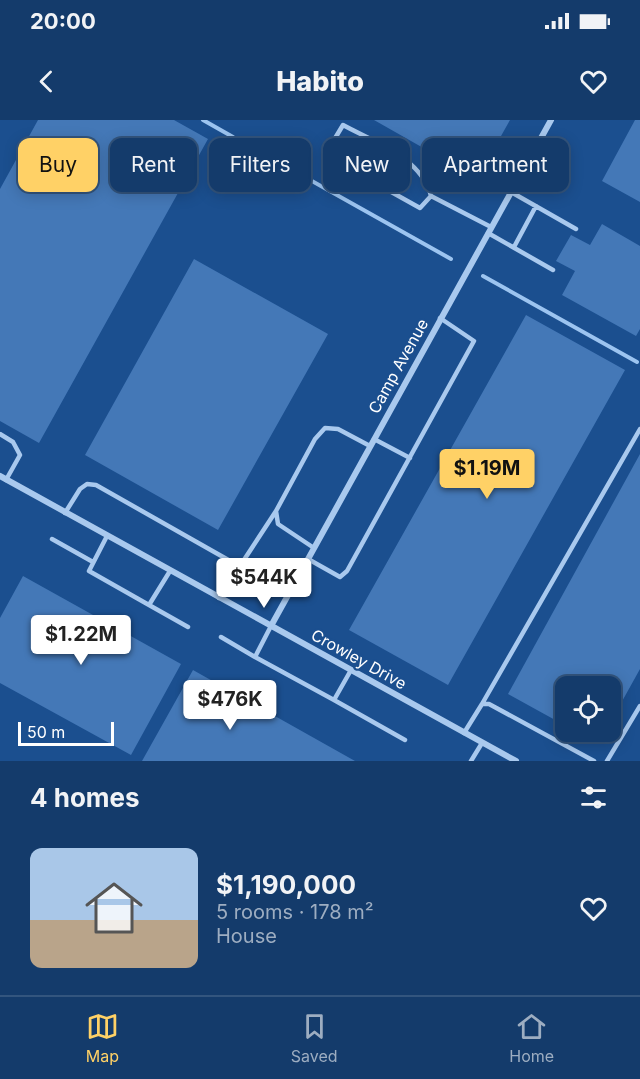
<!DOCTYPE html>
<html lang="en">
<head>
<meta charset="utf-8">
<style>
	:root { --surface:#143b6b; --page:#1d4271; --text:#f1f3f6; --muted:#9dadc1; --line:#33557e; --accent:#ffd166 }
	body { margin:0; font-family:Inter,sans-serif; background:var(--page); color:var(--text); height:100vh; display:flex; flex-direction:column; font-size:22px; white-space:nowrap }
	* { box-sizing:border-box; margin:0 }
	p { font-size:20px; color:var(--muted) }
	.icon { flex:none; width:33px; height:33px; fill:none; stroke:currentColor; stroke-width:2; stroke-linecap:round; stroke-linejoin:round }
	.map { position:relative; height:641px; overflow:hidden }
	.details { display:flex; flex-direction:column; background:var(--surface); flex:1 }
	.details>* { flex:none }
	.top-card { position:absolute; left:18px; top:18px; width:604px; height:54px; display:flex; gap:12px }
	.controls { position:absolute; left:555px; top:556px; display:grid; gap:12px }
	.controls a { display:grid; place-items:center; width:66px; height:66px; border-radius:12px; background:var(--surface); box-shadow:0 3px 15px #0003,0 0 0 2px var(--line); font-size:30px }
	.scale { position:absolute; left:18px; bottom:15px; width:96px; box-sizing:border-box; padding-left:6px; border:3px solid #fff; border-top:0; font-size:16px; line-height:21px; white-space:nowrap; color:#fff; -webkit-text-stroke:4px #1b4f8f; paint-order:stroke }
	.price { position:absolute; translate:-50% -51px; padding:0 14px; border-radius:6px; background:#fff; color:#222; font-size:20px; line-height:39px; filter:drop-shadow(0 2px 3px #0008) }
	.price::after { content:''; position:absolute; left:50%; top:36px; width:18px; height:14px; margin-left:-9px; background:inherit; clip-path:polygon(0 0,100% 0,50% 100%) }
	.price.selected { background:var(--accent); color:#111 }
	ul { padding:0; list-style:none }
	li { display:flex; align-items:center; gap:18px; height:150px; padding:0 30px }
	li span { display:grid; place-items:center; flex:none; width:168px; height:120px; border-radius:12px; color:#555 }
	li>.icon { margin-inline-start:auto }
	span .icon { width:72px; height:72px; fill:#fffc; stroke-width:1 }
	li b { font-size:26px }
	h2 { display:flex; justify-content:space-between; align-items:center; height:72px; padding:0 30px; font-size:26px }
	.chip { padding:0 21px; border-radius:12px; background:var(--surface); box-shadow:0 3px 15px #0003,0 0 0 2px var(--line); font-size:21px; line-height:54px }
	.chip.selected { background:var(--accent); color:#111 }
	.status { display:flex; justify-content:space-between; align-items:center; height:42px; padding:0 30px; background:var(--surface); direction:ltr }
	.status svg { height:16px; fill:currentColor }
	header { display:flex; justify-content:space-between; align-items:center; height:78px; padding:0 30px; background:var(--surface); font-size:27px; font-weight:800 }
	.tabs { display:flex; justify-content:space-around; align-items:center; height:84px; border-top:2px solid var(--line); background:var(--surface); font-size:16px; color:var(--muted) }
	.tabs a { display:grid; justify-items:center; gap:3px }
	.tabs .selected { color:var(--accent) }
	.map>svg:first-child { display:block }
</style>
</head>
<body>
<div class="status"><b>20:00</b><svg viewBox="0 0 49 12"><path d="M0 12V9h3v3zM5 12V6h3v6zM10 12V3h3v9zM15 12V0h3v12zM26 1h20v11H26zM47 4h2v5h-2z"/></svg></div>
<header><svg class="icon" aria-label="back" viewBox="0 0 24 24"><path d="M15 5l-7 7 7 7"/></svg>Habito<svg class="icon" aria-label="heart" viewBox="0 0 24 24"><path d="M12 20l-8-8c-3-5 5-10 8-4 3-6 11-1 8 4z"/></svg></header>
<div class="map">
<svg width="640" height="641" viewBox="0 0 640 641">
	<rect width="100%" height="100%" fill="#1b4f8f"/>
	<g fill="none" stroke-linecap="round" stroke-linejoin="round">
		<path stroke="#9cc4f0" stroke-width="4" d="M203 0 233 17
			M246 24 451 139
			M483 156 637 242"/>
	</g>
	<path fill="#4478b7" d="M38 0H174L208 19 39 323 0 301V69Z
		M374 0H510L487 41 465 28 455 46Z
		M635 0H640V82L602 61Z
		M602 104 640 126V209L636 216 562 175 575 151 556 141 571 115 590 125Z
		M194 139 328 214 218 410 85 335Z
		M526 195 625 250 448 565 349 510Z
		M640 334V549L610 603V567H566V606L508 574Z
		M23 456 181 544 131 635 0 563V498Z
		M193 550 355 641H142Z
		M577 612H605L599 624Z"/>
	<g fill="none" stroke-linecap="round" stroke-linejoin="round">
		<path stroke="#a9c9ee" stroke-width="4.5" d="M511 72 576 109
			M431 76 420 88 325 35 343 5C374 22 422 38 431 76L491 107
			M488 113 553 150
			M514 127 536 86
			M0 314 13 322 20 335 6 360
			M374 319 410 338
			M65 393 80 369 87 364 96 365 239 446
			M107 416 89 451 149 485 170 451
			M52 419 93 442
			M314 428 278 404 276 391 315 319 325 308 338 309 370 326
			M308 439 340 457 347 451 474 221 440 198
			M219 478 276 391
			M149 485 188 507
			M271 506 255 537 334 580 351 550
			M221 517 255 537
			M334 580 405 620
			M482 584 640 309
			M464 613 482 584H489L594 641
			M471 641 482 623
			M607 641 640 586"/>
		<path stroke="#a9c9ee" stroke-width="6" d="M0 356 516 641
			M271 506 551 0"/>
	</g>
	<g text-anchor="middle" stroke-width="4.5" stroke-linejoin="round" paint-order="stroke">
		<g font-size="16" fill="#fff" stroke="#1b4f8f">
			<text transform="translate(398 246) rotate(-61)" y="6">Camp Avenue</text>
			<text transform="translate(359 539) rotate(29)" y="6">Crowley Drive</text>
		</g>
	</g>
</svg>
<div class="controls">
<a><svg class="icon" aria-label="locate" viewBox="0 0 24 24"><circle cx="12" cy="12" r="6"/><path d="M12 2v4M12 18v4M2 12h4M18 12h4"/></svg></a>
</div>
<div class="scale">50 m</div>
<b class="price selected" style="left:487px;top:380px">$1.19M</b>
<b class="price" style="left:264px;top:489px">$544K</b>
<b class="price" style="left:81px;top:546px">$1.22M</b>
<b class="price" style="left:230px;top:611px">$476K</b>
<div class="top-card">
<a class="chip selected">Buy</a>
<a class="chip">Rent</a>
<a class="chip">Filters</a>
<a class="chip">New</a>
<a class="chip">Apartment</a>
</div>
</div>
<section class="details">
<h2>4 homes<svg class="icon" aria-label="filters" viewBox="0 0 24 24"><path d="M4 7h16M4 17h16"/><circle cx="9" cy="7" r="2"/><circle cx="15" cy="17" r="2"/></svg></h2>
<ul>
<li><span style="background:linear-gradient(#a9c7e8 60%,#b9a48a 0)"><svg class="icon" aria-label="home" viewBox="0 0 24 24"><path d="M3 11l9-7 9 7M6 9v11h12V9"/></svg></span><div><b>$1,190,000</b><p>5 rooms · 178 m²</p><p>House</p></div><svg class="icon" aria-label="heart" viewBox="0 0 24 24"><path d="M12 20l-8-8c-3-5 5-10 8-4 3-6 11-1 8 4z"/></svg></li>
</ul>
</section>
<nav class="tabs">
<a class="selected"><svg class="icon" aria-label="map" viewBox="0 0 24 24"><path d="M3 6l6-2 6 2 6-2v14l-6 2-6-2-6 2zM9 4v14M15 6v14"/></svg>Map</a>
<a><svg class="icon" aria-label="saved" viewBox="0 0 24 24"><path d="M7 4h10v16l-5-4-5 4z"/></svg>Saved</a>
<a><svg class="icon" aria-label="home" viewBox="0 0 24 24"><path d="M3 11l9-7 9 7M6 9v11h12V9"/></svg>Home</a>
</nav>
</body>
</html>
